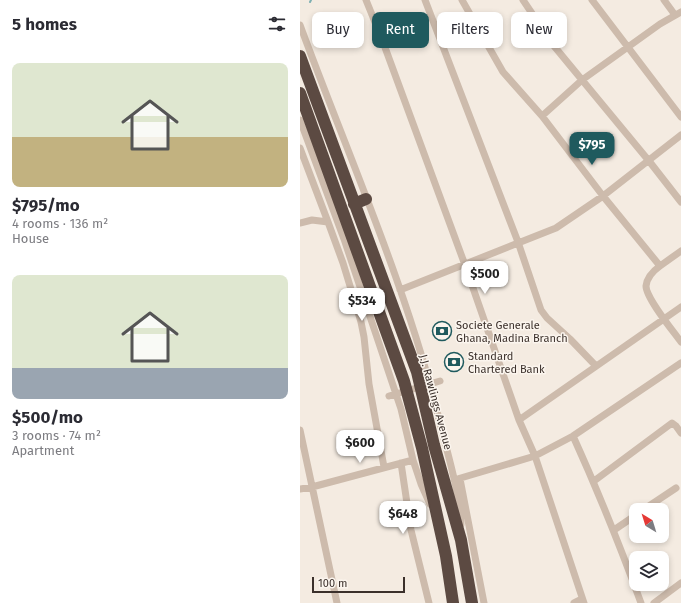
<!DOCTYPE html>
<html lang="en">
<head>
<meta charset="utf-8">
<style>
	:root { --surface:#fff; --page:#f2f2f3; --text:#2b2b33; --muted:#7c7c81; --accent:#1f5a5e }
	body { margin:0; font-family:"Fira Sans",sans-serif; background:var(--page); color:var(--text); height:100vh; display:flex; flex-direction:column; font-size:15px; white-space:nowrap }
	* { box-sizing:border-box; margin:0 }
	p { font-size:13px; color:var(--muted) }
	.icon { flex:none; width:22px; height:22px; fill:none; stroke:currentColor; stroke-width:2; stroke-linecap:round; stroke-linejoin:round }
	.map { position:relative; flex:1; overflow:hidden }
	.details { display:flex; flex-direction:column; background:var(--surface); width:300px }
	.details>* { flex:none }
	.guide { position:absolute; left:12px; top:12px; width:309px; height:36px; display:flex; gap:8px }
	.needle { width:26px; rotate:322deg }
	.buttons { position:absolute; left:329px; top:503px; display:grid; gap:8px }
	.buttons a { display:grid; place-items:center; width:40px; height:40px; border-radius:8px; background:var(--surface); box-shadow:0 2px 6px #0003; font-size:20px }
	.scale { position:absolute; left:12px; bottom:10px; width:93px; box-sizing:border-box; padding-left:4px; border:2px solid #3b302b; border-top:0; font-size:11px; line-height:14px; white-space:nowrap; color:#3b302b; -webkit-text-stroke:3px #fbf5ee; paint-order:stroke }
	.price { position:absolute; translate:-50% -34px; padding:0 9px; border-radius:8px; background:#fff; color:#222; font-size:13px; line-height:26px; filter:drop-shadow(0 1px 2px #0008) }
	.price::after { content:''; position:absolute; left:50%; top:24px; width:12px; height:9px; margin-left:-6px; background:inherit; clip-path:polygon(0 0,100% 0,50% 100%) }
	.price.selected { background:var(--accent); color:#fff }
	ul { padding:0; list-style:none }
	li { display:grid; align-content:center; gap:8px; height:212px; padding:0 12px }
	li span { display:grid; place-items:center; height:124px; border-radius:8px; color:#555 }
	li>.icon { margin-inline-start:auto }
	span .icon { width:72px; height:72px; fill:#fffc; stroke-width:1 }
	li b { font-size:17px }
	h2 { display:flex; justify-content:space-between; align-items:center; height:48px; padding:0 12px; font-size:17px }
	.tag { padding:0 14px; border-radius:8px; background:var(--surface); box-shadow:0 2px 6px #0003; font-size:14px; line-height:36px }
	.tag.selected { background:var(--accent); color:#fff }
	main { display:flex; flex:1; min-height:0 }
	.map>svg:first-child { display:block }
</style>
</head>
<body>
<main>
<section class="details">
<h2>5 homes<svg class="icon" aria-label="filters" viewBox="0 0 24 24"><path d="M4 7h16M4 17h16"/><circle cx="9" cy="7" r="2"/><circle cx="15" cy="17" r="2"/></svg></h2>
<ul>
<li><span style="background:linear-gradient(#dfe7d0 60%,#c2b280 0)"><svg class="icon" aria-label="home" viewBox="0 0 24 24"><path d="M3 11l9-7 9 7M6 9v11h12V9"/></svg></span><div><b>$795/mo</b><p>4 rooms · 136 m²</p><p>House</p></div></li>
<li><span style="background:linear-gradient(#dfe7d0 75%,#9aa5b1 0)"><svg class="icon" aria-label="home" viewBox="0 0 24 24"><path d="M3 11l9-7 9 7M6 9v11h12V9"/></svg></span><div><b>$500/mo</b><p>3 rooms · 74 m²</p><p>Apartment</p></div></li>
</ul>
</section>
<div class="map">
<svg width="381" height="603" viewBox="0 0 381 603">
	<rect width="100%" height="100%" fill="#f4ebe1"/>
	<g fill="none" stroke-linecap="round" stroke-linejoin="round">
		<path stroke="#7fb0b2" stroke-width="2" d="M10 2 11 0"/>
		<path stroke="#cdbbac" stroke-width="7" d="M66 0 83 42 165 265 219 420 235 456 284 603
			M125 0 218 242 241 310 247 318 270 339 296 366
			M162 0 203 72 242 116 303 196 360 266C353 271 347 277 346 286 346 298 373 331 381 342
			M223 0 254 46 349 161 381 202
			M292 0 381 117
			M364 0 375 15
			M0 25C49 158 108 289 141 427 149 459 159 491 161 524
			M242 116 282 80 360 24 381 12
			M0 120 44 239 101 409 113 460 121 484 130 504
			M0 148 28 222
			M0 223 12 220 28 222 43 263 61 322 64 337 69 384 84 467
			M360 266 381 251
			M100 290 256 228 303 196 381 135
			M89 396 140 381
			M219 420 381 307
			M0 430 37 603
			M273 436C298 491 320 546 341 603
			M101 463 111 530 129 603
			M160 479 184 603
			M154 480 235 456 273 436 381 363
			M294 481 372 423 376 426 381 433
			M0 489 12 487 113 460
			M343 510 376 488
			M314 530 336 515
			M274 603 282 599
			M354 603 381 583"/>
		<path stroke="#5c4a42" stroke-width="12" d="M0 56 117 372 134 445 161 540 172 603
			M0 93 104 381 122 448 146 556 153 603
			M54 204 66 199"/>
	</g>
	<defs>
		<g id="bank-ring" transform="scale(1)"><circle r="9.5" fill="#fbf5ee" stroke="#1f5a5e" stroke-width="1.5"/><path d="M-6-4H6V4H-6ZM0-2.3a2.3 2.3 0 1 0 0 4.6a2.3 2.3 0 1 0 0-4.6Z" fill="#1f5a5e"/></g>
	</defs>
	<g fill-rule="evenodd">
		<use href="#bank-ring" x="142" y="331"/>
		<use href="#bank-ring" x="154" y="362"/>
	</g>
	<g text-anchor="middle" stroke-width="3" stroke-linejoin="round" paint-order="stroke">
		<g font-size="11" fill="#3b302b" stroke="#fbf5ee" text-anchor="start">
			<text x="156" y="329">Societe Generale<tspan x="156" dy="13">Ghana, Madina Branch</tspan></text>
			<text x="168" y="360">Standard<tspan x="168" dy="13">Chartered Bank</tspan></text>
		</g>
		<g font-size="11" fill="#3b302b" stroke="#fbf5ee">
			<text transform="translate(136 402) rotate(75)" y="4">J.J. Rawlings Avenue</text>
		</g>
	</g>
</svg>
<div class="buttons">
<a><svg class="needle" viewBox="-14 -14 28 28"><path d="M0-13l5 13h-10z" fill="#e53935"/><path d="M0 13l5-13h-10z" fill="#7c7c81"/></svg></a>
<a><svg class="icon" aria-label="layers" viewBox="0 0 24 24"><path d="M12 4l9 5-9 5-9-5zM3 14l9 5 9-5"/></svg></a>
</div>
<div class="scale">100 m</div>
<b class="price selected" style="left:292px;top:166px">$795</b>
<b class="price" style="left:185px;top:295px">$500</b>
<b class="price" style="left:62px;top:322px">$534</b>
<b class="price" style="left:60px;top:464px">$600</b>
<b class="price" style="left:103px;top:535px">$648</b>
<div class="guide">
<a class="tag">Buy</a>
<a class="tag selected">Rent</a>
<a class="tag">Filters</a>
<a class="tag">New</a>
</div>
</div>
</main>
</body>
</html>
